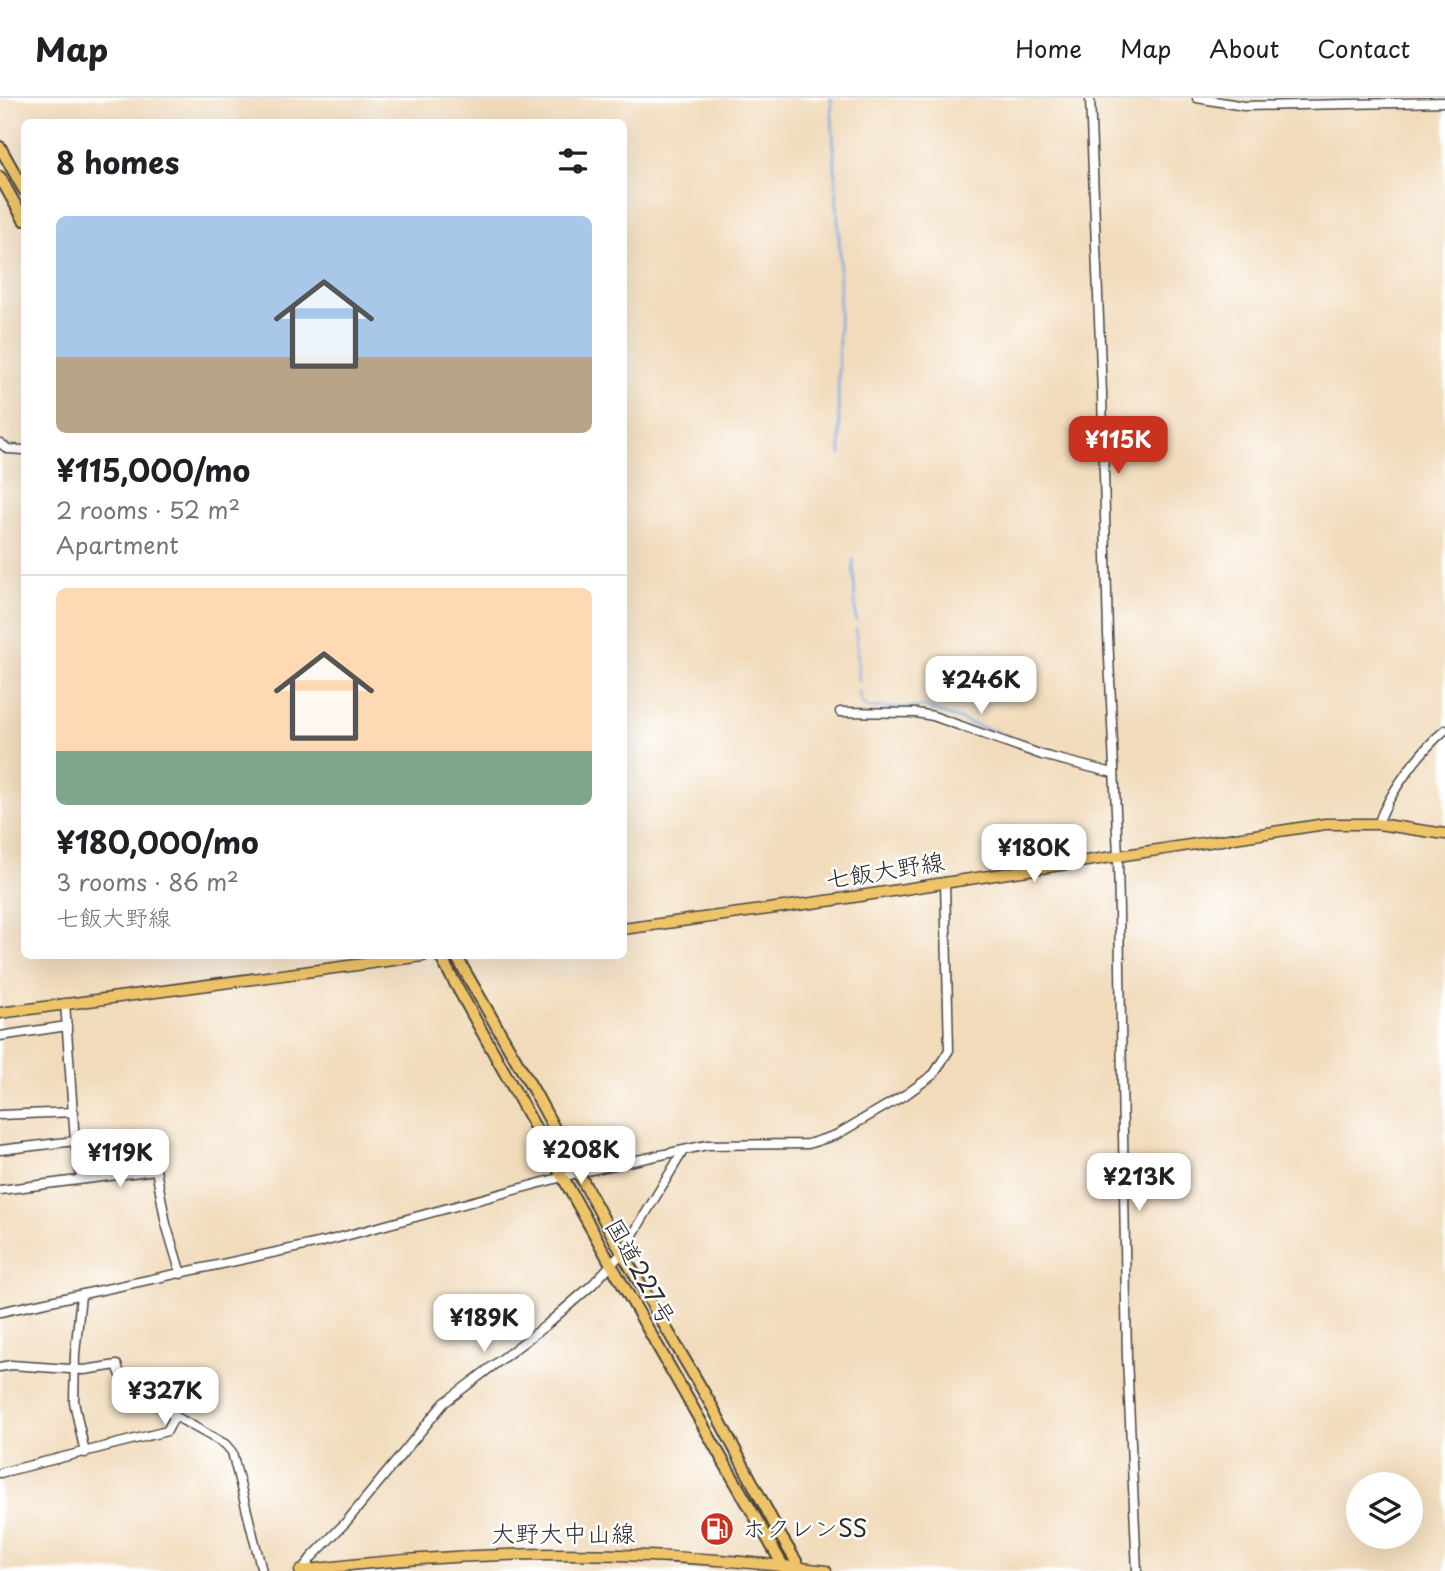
<!DOCTYPE html>
<html lang="en">
<head>
<meta charset="utf-8">
<style>
	:root { --surface:#fff; --page:#f2f2f2; --text:#202124; --muted:#757577; --line:#e0e0e0; --accent:#c8321e }
	body { margin:0; font-family:"Playpen Sans","Klee One",sans-serif; background:var(--page); color:var(--text); height:100vh; display:flex; flex-direction:column; font-size:26px; white-space:nowrap }
	* { box-sizing:border-box; margin:0 }
	p { font-size:23px; color:var(--muted) }
	.icon { flex:none; width:38px; height:38px; fill:none; stroke:currentColor; stroke-width:2; stroke-linecap:round; stroke-linejoin:round }
	.map { position:relative; flex:1; overflow:hidden }
	.details { position:absolute; left:21px; top:21px; width:606px; height:840px; display:flex; flex-direction:column; background:var(--surface); border-radius:10px; box-shadow:0 7px 28px #0002 }
	.details>* { flex:none }
	.buttons { position:absolute; left:1346px; top:1374px; display:grid; gap:14px }
	.buttons a { display:grid; place-items:center; width:77px; height:77px; border-radius:50%; background:var(--surface); box-shadow:0 7px 28px #0002; font-size:35px }
	.price { position:absolute; translate:-50% -60px; padding:0 16px; border-radius:14px; background:#fff; color:#222; font-size:23px; line-height:46px; filter:drop-shadow(0 2px 4px #0008) }
	.price::after { content:''; position:absolute; left:50%; top:42px; width:21px; height:16px; margin-left:-10px; background:inherit; clip-path:polygon(0 0,100% 0,50% 100%) }
	.price.on { background:var(--accent); color:#fff }
	ul { padding:0; list-style:none }
	li { display:grid; align-content:center; gap:14px; height:371px; padding:0 35px }
	li+li { border-top:2px solid var(--line) }
	li span { display:grid; place-items:center; height:217px; border-radius:10px; color:#555 }
	li>.icon { margin-inline-start:auto }
	span .icon { width:126px; height:126px; fill:#fffc; stroke-width:1 }
	li b { font-size:30px }
	h2 { display:flex; justify-content:space-between; align-items:center; height:84px; padding:0 35px; font-size:30px }
	header { display:flex; align-items:center; gap:42px; box-sizing:border-box; height:98px; padding:0 35px; background:var(--surface); border-bottom:2px solid var(--line) }
	header strong { font-size:33px }
	nav { display:flex; gap:38px; margin-inline-start:auto; font-size:24px }
	.map>svg:first-child { display:block }
</style>
</head>
<body>
<header>
<strong>Map</strong>
<nav><a>Home</a><a>Map</a><a>About</a><a>Contact</a></nav>
</header>
<div class="map">
<svg width="1445" height="1473" viewBox="0 0 1445 1473">
	<rect width="100%" height="100%" fill="#fff"/>
	<filter id="ink" filterUnits="userSpaceOnUse"><feTurbulence type="fractalNoise" baseFrequency=".0143" numOctaves="2"/><feDisplacementMap in="SourceGraphic" scale="14" xChannelSelector="R" yChannelSelector="G"/><feConvolveMatrix kernelMatrix="1 2 1 2 8 2 1 2 1" color-interpolation-filters="sRGB"/></filter>
	<filter id="wash" filterUnits="userSpaceOnUse"><feTurbulence type="fractalNoise" baseFrequency=".00686" numOctaves="4" result="noise"/><feDisplacementMap in="SourceGraphic" scale="28" xChannelSelector="R" yChannelSelector="G"/><feGaussianBlur stdDeviation="1.57" result="paint"/><feColorMatrix in="noise" values="0 0 0 0 0 0 0 0 0 0 0 0 0 0 0 0 0 1.4 0 .05"/><feComposite in="paint" operator="in"/></filter>
	<g filter="url(#wash)">
		<rect width="100%" height="100%" fill="#f1dbbb"/>
		<g fill="none" stroke-linecap="round" stroke-linejoin="round">
			<path stroke="#75a7e1" stroke-width="2.5" d="M831 0 840 159 838 303 841 356
				M853 461 856 523
				M856 531 859 583
				M859 593 861 605 869 610 923 609 1087 665"/>
		</g>
	</g>
	<g filter="url(#ink)">
		<g fill="none" stroke-linecap="round" stroke-linejoin="round">
			<g stroke="#494541" stroke-width="11">
				<path id="minor" d="M1090 0 1102 295 1108 537 1118 758 1127 1260 1137 1473
					M1197 0 1244 8 1445 4
					M0 345 8 351 24 352
					M840 614 916 615 933 618 1042 657 1113 675
					M1378 726C1389 695 1420 653 1445 632
					M65 905 75 1043 81 1081
					M0 938 67 928
					M0 1017 74 1014
					M0 1052 75 1043
					M0 1092 156 1072 166 1126 181 1176
					M81 1197 75 1256 74 1304 85 1355
					M0 1214 323 1144 577 1075 707 1047 808 1046 836 1037 908 995 934 976 949 952 945 784
					M0 1269 11 1267 84 1272 117 1267 124 1286 130 1293 225 1346 232 1354 262 1473
					M0 1375 167 1333 175 1318
					M302 1473 311 1460 347 1423 444 1305 545 1228 592 1187 622 1155 683 1053"/>
			</g>
			<g stroke="#494541" stroke-width="13">
				<path id="major" d="M623 831 834 802 1325 726H1378L1445 736
					M0 915 423 858
					M300 1473C475 1450 651 1451 826 1473"/>
			</g>
			<g stroke="#494541" stroke-width="14">
				<path id="highway" d="M0 49 24 92
					M0 79 24 122
					M440 858 612 1168 786 1473
					M456 858 534 993 622 1155 713 1310 780 1437 802 1473"/>
			</g>
			<use href="#minor" stroke="#fff" stroke-width="8"/>
			<use href="#major" stroke="#efc469" stroke-width="10"/>
			<use href="#highway" stroke="#efc469" stroke-width="10"/>
		</g>
	</g>
	<defs>
		<g id="fuel-disc" transform="scale(1.75)"><circle r="9.5" fill="#c8321e" stroke="#fff"/><path d="M-5.5-6h7V0h2V4h1.3V-2.5L3-4.5l.8-.8L6-3V5H2.5V1h-1V6h-7ZM-4.2-4.7v3.2H.2V-4.7Z" fill="#fff"/></g>
	</defs>
	<g fill-rule="evenodd">
		<use href="#fuel-disc" x="717" y="1431"/>
	</g>
	<g text-anchor="middle" stroke-width="5" stroke-linejoin="round" paint-order="stroke">
		<g font-size="24" fill="#2b2b2b" stroke="#fff">
			<text transform="translate(885 773) rotate(-9)" y="8">七飯大野線</text>
			<text transform="translate(640 1174) rotate(61)" y="8">国道227号</text>
			<text x="563" y="1444">大野大中山線</text>
		</g>
		<g font-size="24" fill="#2b2b2b" stroke="#fff" text-anchor="start">
			<text x="742" y="1439">ホクレンSS</text>
		</g>
	</g>
</svg>
<div class="buttons">
<a><svg class="icon" aria-label="layers" viewBox="0 0 24 24"><path d="M12 4l9 5-9 5-9-5zM3 14l9 5 9-5"/></svg></a>
</div>
<b class="price on" style="left:1118px;top:378px">¥115K</b>
<b class="price" style="left:981px;top:618px">¥246K</b>
<b class="price" style="left:1034px;top:786px">¥180K</b>
<b class="price" style="left:581px;top:1088px">¥208K</b>
<b class="price" style="left:120px;top:1091px">¥119K</b>
<b class="price" style="left:1139px;top:1115px">¥213K</b>
<b class="price" style="left:484px;top:1256px">¥189K</b>
<b class="price" style="left:165px;top:1329px">¥327K</b>
<section class="details">
<h2>8 homes<svg class="icon" aria-label="filters" viewBox="0 0 24 24"><path d="M4 7h16M4 17h16"/><circle cx="9" cy="7" r="2"/><circle cx="15" cy="17" r="2"/></svg></h2>
<ul>
<li><span style="background:linear-gradient(#a9c7e8 65%,#b9a48a 0)"><svg class="icon" aria-label="home" viewBox="0 0 24 24"><path d="M3 11l9-7 9 7M6 9v11h12V9"/></svg></span><div><b>¥115,000/mo</b><p>2 rooms · 52 m²</p><p>Apartment</p></div></li>
<li><span style="background:linear-gradient(#ffd9b3 75%,#7fa58c 0)"><svg class="icon" aria-label="home" viewBox="0 0 24 24"><path d="M3 11l9-7 9 7M6 9v11h12V9"/></svg></span><div><b>¥180,000/mo</b><p>3 rooms · 86 m²</p><p>七飯大野線</p></div></li>
</ul>
</section>
</div>
</body>
</html>
